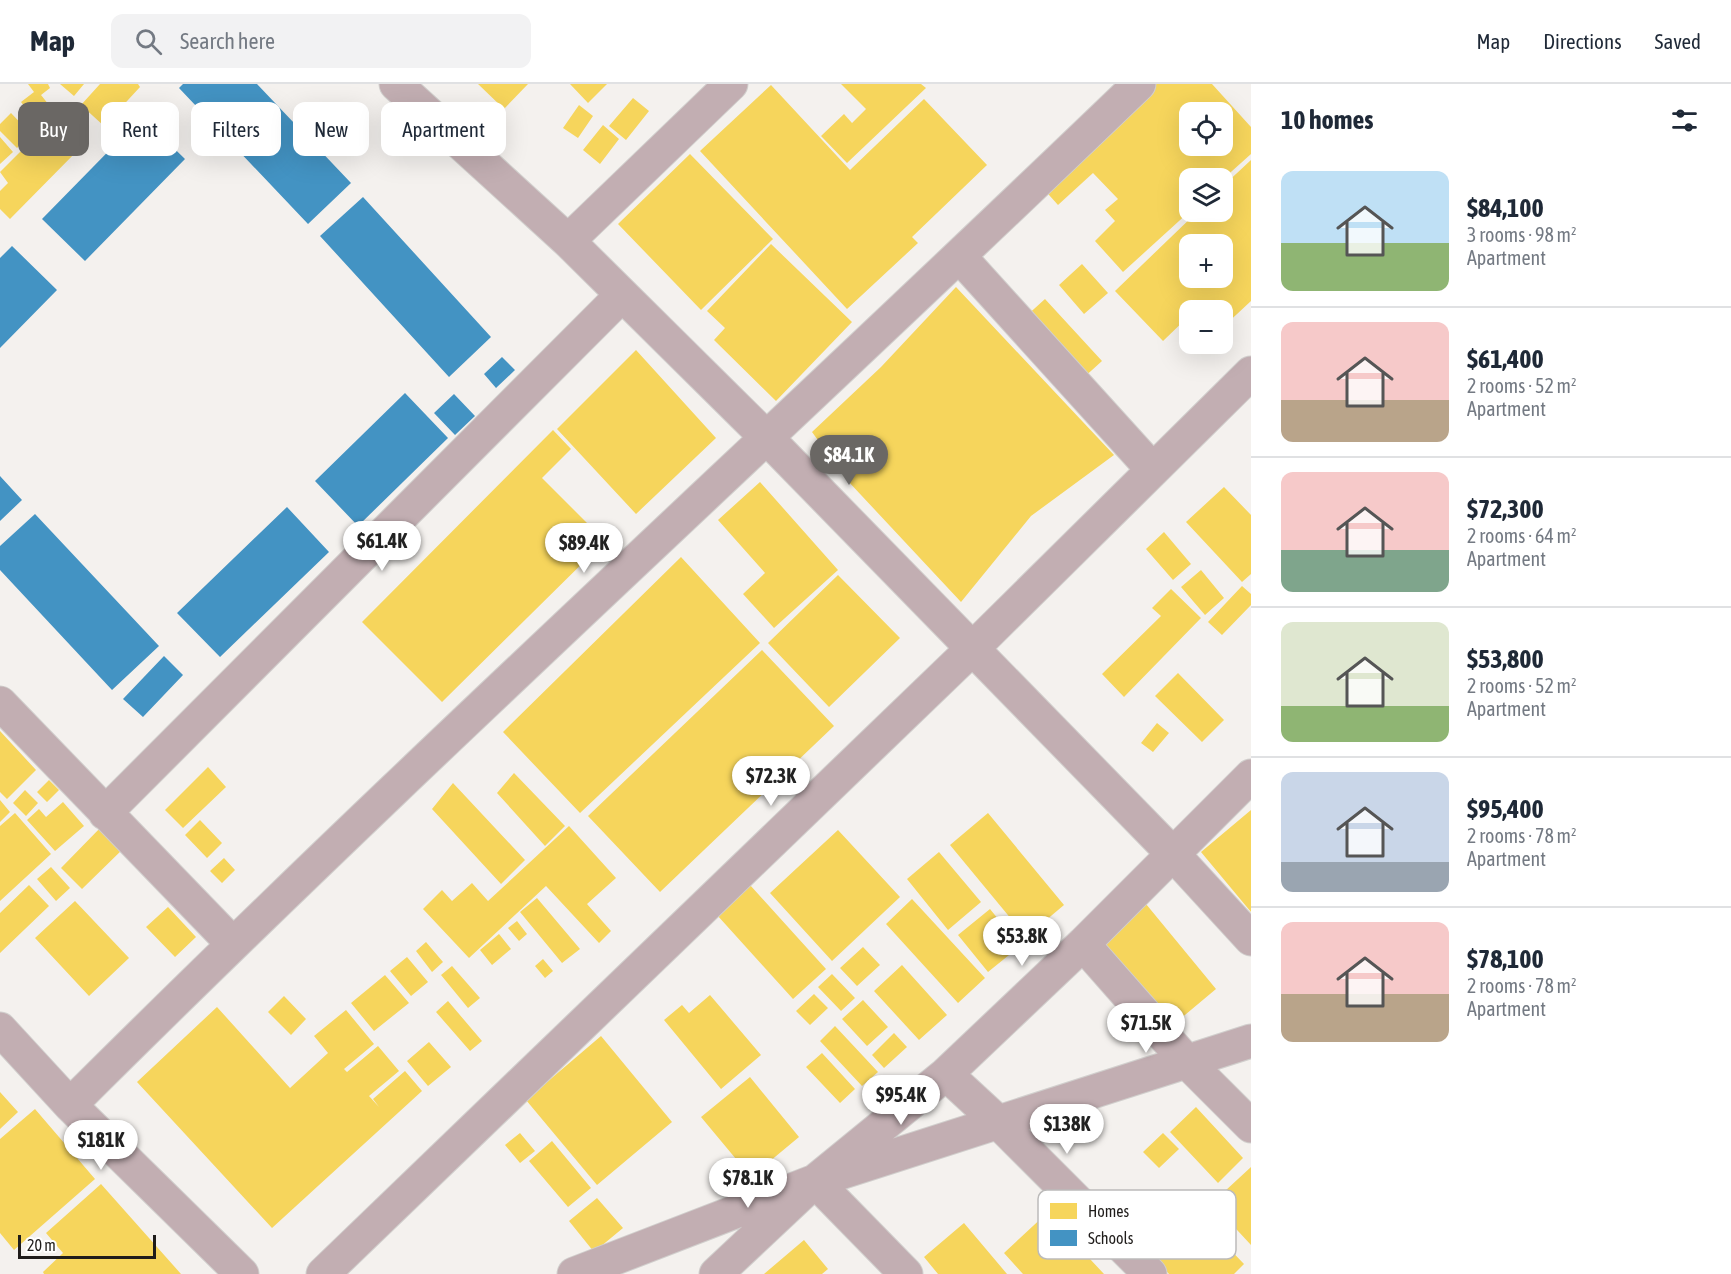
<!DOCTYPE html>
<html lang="en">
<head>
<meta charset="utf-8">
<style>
	:root { --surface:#fff; --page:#f2f2f3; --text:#1f2937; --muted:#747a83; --line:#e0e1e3; --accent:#6a6764 }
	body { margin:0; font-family:"Asap Condensed",sans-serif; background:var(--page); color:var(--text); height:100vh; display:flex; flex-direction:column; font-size:22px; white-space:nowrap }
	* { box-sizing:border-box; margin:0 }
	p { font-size:20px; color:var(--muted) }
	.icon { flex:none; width:33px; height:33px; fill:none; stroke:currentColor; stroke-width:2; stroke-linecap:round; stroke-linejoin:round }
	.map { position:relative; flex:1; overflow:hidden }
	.sheet { display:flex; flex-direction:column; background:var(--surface); width:480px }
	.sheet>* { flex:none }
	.hud { position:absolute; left:18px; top:18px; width:570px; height:54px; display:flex; gap:12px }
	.tools { position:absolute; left:1179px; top:18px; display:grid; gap:12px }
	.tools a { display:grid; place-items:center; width:54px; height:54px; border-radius:12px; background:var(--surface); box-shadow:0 6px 24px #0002; font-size:30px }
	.scale { position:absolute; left:18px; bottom:15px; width:138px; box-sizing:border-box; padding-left:6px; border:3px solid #1f1c1a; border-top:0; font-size:16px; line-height:21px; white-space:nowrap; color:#1f1c1a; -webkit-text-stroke:4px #fff; paint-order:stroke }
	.price { position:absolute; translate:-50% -51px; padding:0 14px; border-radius:21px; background:#fff; color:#222; font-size:20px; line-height:39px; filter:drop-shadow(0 2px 3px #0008) }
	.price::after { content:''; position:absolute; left:50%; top:36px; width:18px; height:14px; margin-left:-9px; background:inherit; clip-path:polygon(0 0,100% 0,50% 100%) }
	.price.selected { background:var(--accent); color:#fff }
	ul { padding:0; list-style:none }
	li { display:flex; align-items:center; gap:18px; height:150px; padding:0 30px }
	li+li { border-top:2px solid var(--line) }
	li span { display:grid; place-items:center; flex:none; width:168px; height:120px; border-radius:12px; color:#555 }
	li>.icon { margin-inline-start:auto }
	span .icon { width:72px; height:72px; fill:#fffc; stroke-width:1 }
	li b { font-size:26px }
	h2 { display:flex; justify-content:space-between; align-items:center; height:72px; padding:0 30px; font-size:26px }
	.pill { padding:0 21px; border-radius:12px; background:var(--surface); box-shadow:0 6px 24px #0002; font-size:21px; line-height:54px }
	.pill.selected { background:var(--accent); color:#fff }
	header { display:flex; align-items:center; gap:36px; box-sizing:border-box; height:84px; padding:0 30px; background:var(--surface); border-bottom:2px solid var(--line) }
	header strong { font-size:28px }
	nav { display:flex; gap:33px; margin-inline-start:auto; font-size:21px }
	.search { width:420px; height:54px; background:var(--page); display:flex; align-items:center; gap:15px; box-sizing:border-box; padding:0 21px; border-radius:12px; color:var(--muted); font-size:22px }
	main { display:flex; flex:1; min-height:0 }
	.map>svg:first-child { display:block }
</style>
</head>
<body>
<header>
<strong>Map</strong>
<div class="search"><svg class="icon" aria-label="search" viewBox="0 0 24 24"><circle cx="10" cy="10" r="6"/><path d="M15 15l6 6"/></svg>Search here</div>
<nav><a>Map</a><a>Directions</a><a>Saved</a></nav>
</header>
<main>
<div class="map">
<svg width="1251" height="1190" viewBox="0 0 1251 1190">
	<rect width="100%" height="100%" fill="#f4f1ee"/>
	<path fill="#f6d55c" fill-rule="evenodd" d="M28 0H48L50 4 41 11 53 26 37 39 21 18 34 8Z
		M60 0H84L74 12Z
		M100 0H138L140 3 104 42 81 21Z
		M478 0H528L504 25Z
		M570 0H607L588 19Z
		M841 0H921L926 4 847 79 821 52 844 30 852 39 866 25Z
		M1152 0H1212L1251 43V70L1222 96 1190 94V127L1123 188 1095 157 1115 137 1105 126 1118 115 1093 89 1058 121 1041 102ZM1190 28H1222V62H1190Z
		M771 1 850 86 924 15 987 81 912 153 918 159 847 225 700 67Z
		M633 14 649 27 626 56 609 42Z
		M579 21 593 32 578 54 563 44Z
		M11 29 31 50 17 64 0 47V40Z
		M603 41 619 55 600 80 583 66Z
		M64 43 82 62 10 135 0 125V107L8 99 0 88 38 50 46 60Z
		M0 53 13 68 0 80Z
		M690 70 773 155 701 226 618 140Z
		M1251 76V217L1222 244V226H1204L1199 221 1190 226V231L1163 257 1115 207 1197 128H1222V103ZM1190 160H1222V194H1190Z
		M771 160 852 238 776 317 714 256 725 244 707 227Z
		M1082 180 1108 209 1084 230 1059 201Z
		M956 203 1114 371 1031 432 961 518 847 396 812 348 881 283Z
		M1045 215 1102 277 1081 296 1024 234Z
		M636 266 716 354 636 430 557 345Z
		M553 346 571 365 542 394 605 457 442 618 362 538Z
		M760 398 838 486 774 544 743 510 765 489 718 436Z
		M1224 403 1251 431V490L1242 498 1186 438Z
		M1164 448 1191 480 1173 496 1146 465Z
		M681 473 760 559 580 729 503 648Z
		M1201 486 1224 514 1205 531 1181 503Z
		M838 491 900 554 829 623 768 559Z
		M1242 502 1251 510V521L1222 551 1208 538Z
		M1171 505 1201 534 1124 613 1102 590 1161 532 1152 524Z
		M762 566 834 642 660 808 588 732Z
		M1178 589 1224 636 1202 658 1155 612Z
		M1157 639 1169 649 1153 668 1141 659Z
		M0 647 36 686 7 715 0 708Z
		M208 683 226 703 183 744 165 726Z
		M514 689 565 742 545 762 497 709Z
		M49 696 59 706 47 718 37 708Z
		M453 699 525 776 501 800 432 725Z
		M25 706 38 719 26 732 13 719Z
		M0 716 10 728 0 738Z
		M63 718 84 742 55 767 27 736 39 725 46 733Z
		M1251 726V828L1201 768Z
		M15 729 51 770 0 817V742Z
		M988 729 1064 821 1026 853 950 761Z
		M200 736 222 759 207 774 185 751Z
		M103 741 125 763 82 805 61 784Z
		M569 742 616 794 587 820 611 847 599 859 546 802 469 874 423 825 442 806 452 817 472 799 488 817Z
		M838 746 900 813 832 877 770 809Z
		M939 768 981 818 948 846 907 795Z
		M224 774 235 786 222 799 210 787Z
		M51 783 70 804 56 817 37 795Z
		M29 801 49 822 0 869V829Z
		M750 801 826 885 793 915 717 831Z
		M537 814 580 865 562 879 520 828Z
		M912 815 985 894 958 919 886 840Z
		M75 817 129 874 89 912 35 854Z
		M1146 820 1216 905 1167 946 1097 862Z
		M168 823 196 853 175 873 146 843Z
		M990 825 1020 862 988 888 958 851Z
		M517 837 527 850 519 857 508 844Z
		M499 850 511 865 492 881 480 866Z
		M426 858 443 878 432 888 416 867Z
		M863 863 880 881 857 902 840 884Z
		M407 873 428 898 411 912 390 887Z
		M543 875 553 887 545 894 535 882Z
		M902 881 947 931 919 956 874 907Z
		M452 882 480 914 468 924 441 891Z
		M832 890 855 914 841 927 818 903Z
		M385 891 409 919 374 947 351 919Z
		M814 910 828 924 810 941 796 927Z
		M710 911 761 971 721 1005 664 936 682 921 689 929Z
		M284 912 306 935 291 951 268 928Z
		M863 916 888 943 867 962 842 935Z
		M448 917 482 957 470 967 436 928Z
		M217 923 290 1004 328 969 314 952 346 926 374 960 344 985 347 988 378 962 399 987 369 1012 379 1023 373 1015 405 987 422 1007 272 1144 137 998Z
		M835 942 878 988 862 1002 820 957Z
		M894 949 907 963 884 984 872 971Z
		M601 952 672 1038 597 1101 526 1016Z
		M429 958 451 983 428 1002 407 977Z
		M822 969 855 1005 840 1019 806 983Z
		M750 993 799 1053 751 1093 701 1033Z
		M0 1008 18 1028 0 1045Z
		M1196 1023 1243 1074 1218 1099 1170 1048Z
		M35 1025 95 1095 14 1166 0 1149V1055Z
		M520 1049 535 1067 520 1079 505 1061Z
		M1163 1049 1179 1065 1159 1084 1143 1068Z
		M552 1057 591 1104 568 1123 529 1077Z
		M1251 1083V1161L1212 1119Z
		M101 1100 181 1190H44L43 1188 63 1169 46 1149Z
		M597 1114 623 1144 594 1168 569 1137Z
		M1193 1127 1244 1180 1234 1190H1169L1150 1169Z
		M1047 1129 1104 1190H1023L1004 1169Z
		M964 1139 1007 1190H938L924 1173Z
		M804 1156 828 1185 822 1190H764Z"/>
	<path fill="#4393c3" d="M183 0H257L351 99 308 140 179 4Z
		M142 33 185 75 85 177 42 135Z
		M363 113 491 253 449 293 320 152Z
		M12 162 57 206 0 264V174Z
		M502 273 515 286 496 304 484 290Z
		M405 309 448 354 358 442 315 397Z
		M454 310 475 332 455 351 434 329Z
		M0 392 22 416 0 437Z
		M287 423 329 468 220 573 177 529Z
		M35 430 159 562 112 606 0 486V462Z
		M164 572 183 591 143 633 123 615Z"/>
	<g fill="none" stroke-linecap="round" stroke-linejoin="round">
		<g stroke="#d1cfcd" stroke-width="35">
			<path id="street" d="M396 0 568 157 766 353 1173 770 1251 855
				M568 157 731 0
				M960 173 1153 386
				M0 619 232 859
				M105 729 622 211
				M1083 860 1187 978 1251 1042
				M0 945 70 1021 242 1190
				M946 990 998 1038 1150 1190
				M70 1021C419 673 784 342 1139 0
				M815 1097 906 1190
				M323 1190 972 565 1251 289
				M574 1190 815 1097 1251 957
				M716 1190 815 1097 946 990 1083 860 1251 692"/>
		</g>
		<use href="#street" stroke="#c2aeb2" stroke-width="33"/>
	</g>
	<rect x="1038" y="1106" width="198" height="69" rx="9" fill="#fff" stroke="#bcbbba" stroke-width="1.5"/>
	<rect x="1050" y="1119" width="27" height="16" fill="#f6d55c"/>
	<rect x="1050" y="1146" width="27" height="16" fill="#4393c3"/>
	<g font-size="16" fill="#1f1c1a">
		<text x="1088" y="1133">Homes</text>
		<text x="1088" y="1160">Schools</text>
	</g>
</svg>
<div class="tools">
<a><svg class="icon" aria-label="locate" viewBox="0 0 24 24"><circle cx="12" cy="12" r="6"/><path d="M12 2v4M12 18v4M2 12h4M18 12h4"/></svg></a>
<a><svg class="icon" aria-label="layers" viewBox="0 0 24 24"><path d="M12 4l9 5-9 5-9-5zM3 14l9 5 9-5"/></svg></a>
<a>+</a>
<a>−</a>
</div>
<div class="scale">20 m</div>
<b class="price selected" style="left:849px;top:402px">$84.1K</b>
<b class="price" style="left:382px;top:488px">$61.4K</b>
<b class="price" style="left:584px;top:490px">$89.4K</b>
<b class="price" style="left:771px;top:723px">$72.3K</b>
<b class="price" style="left:1022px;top:883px">$53.8K</b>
<b class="price" style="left:1146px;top:970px">$71.5K</b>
<b class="price" style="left:901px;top:1042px">$95.4K</b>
<b class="price" style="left:1067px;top:1071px">$138K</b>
<b class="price" style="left:101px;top:1087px">$181K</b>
<b class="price" style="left:748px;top:1125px">$78.1K</b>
<div class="hud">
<a class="pill selected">Buy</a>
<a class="pill">Rent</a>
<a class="pill">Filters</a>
<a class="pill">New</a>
<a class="pill">Apartment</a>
</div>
</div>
<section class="sheet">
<h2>10 homes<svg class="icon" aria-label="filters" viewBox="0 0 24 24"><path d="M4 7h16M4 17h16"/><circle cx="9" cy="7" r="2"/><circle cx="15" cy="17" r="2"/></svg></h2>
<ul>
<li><span style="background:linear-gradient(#bfe0f5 60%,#8fb573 0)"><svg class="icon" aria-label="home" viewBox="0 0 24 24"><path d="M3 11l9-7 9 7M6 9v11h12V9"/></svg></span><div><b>$84,100</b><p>3 rooms · 98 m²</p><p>Apartment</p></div></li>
<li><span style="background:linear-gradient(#f6c9c9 65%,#b9a48a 0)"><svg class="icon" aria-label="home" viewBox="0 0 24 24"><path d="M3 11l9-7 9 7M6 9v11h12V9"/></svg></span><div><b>$61,400</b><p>2 rooms · 52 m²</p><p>Apartment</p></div></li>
<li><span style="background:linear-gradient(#f6c9c9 65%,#7fa58c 0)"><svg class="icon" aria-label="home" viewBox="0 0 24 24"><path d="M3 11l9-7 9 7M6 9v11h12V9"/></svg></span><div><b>$72,300</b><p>2 rooms · 64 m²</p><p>Apartment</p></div></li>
<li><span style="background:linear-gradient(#dfe7d0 70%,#8fb573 0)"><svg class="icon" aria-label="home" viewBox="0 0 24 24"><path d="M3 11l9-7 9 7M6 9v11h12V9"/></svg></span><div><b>$53,800</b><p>2 rooms · 52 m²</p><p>Apartment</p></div></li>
<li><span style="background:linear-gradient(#c9d6e8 75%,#9aa5b1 0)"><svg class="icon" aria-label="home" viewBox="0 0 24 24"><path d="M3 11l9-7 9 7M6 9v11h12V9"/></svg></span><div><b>$95,400</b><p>2 rooms · 78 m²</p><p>Apartment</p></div></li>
<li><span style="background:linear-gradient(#f6c9c9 60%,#b9a48a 0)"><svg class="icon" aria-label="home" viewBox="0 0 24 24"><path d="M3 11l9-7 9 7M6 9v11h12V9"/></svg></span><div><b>$78,100</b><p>2 rooms · 78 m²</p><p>Apartment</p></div></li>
</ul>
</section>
</main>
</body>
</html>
